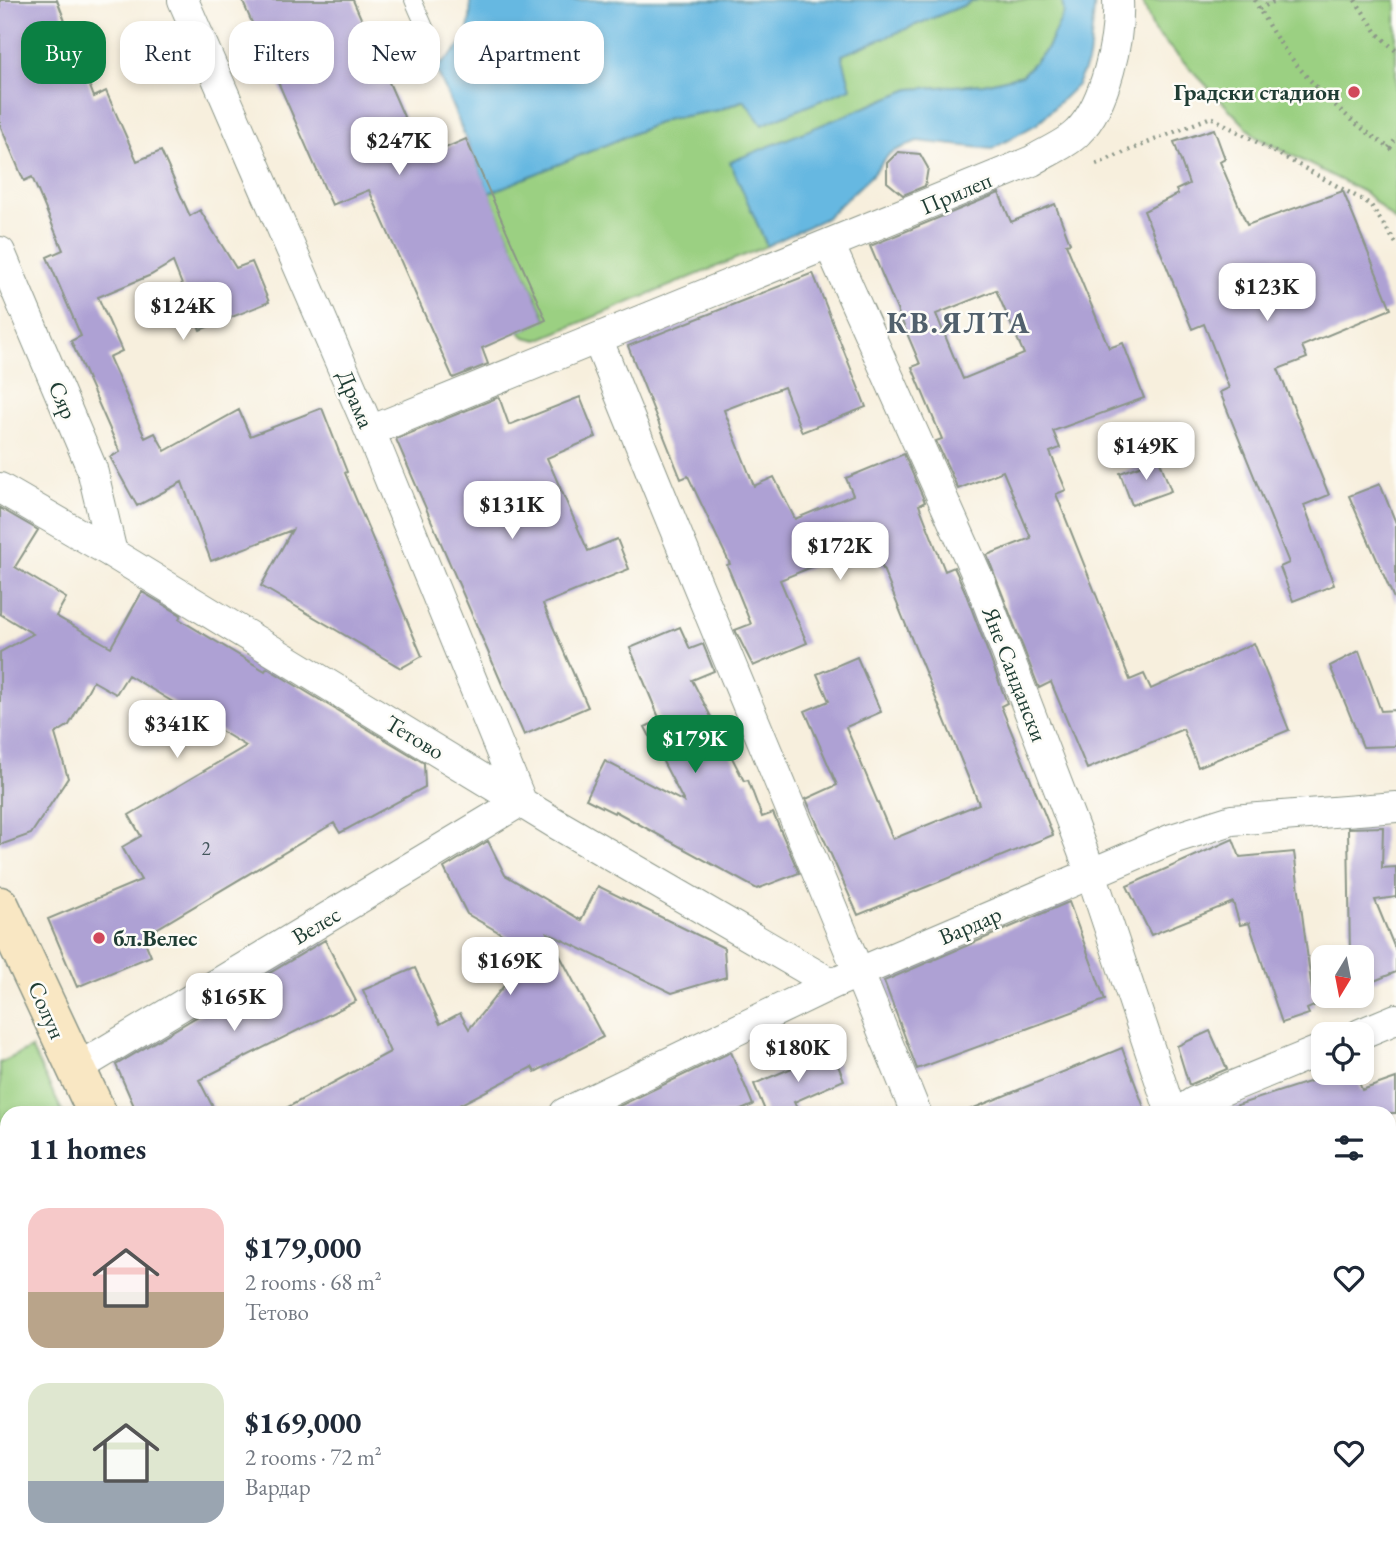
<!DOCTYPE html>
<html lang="en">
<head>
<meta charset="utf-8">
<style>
	:root { --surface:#fff; --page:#f6f6f7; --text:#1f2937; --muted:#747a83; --accent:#0b8043 }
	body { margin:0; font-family:"EB Garamond",serif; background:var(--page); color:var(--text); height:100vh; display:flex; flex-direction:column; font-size:26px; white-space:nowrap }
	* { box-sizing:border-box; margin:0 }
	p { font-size:23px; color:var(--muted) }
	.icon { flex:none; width:38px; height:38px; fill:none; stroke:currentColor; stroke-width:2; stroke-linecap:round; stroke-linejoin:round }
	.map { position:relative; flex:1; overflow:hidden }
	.drawer { position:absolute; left:0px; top:1106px; width:1396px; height:450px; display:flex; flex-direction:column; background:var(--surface); border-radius:21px 21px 0 0; box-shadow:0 4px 10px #0003 }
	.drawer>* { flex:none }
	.top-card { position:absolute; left:21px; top:21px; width:700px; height:63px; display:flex; gap:14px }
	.needle { width:46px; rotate:190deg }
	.controls { position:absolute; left:1311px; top:945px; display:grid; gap:14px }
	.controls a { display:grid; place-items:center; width:63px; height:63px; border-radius:14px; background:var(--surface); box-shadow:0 4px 10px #0003; font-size:35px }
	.price { position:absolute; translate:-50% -60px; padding:0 16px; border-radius:14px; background:#fff; color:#222; font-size:23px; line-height:46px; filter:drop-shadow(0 2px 4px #0008) }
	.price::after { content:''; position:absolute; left:50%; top:42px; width:21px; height:16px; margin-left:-10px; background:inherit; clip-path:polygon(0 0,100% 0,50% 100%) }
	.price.on { background:var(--accent); color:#fff }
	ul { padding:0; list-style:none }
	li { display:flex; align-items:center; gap:21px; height:175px; padding:0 28px }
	li span { display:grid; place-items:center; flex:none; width:196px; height:140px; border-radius:21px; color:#555 }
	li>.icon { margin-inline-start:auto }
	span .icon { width:84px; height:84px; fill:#fffc; stroke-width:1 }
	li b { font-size:30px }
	h2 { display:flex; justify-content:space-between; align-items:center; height:84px; padding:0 28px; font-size:30px }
	.pill { padding:0 24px; border-radius:21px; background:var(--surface); box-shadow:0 4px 10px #0003; font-size:24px; line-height:63px }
	.pill.on { background:var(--accent); color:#fff }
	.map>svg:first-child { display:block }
</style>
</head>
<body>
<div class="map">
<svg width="1396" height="1555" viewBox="0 0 1396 1555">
	<rect width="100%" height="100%" fill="#fdfcf7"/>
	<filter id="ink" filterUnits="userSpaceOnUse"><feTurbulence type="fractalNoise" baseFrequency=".0143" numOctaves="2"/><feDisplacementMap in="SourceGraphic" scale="14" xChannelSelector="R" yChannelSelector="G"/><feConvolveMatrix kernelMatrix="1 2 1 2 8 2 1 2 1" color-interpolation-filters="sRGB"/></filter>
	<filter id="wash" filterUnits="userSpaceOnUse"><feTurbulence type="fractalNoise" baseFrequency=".00686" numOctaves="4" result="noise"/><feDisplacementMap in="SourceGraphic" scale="28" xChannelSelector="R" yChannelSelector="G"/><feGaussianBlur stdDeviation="1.57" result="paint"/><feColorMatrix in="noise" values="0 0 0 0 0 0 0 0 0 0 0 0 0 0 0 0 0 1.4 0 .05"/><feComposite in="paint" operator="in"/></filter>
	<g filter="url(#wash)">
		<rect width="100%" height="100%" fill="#f7efdd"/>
		<path fill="#9bd082" stroke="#5d865b" stroke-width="2" d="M977 0H1062L1064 13 1046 50 1022 75 984 84 910 89 731 162 767 246 538 340 525 337 519 332 546 319 489 193 668 119 719 110 745 100 762 124 841 55Z
			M1142 0H1396V222L1366 193 1256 137 1154 31Z
			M31 1048 63 1113H7V1401L0 1382V1063Z
			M1396 1361V1555H552L573 1549H1390V1363Z
			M63 1549H271V1555H66Z"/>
		<path fill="#7cb270" stroke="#4e7852" stroke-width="2" d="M1396 1398V1555H969L967 1549H1390V1399Z
			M573 1549H626L630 1555H551Z"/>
		<path fill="#66b8e1" stroke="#427a8a" stroke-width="2" d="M470 0H977L842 55 851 88 762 125 744 100 719 110 668 119 489 193 436 68C462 48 473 34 470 0Z
			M1062 0H1095L1089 59 1077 85 1037 124 992 149 917 141 890 153 871 176 826 218 767 246 730 162 910 89 984 84 1022 75 1046 50 1064 13Z"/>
		<g id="blocks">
			<path fill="#aea1d4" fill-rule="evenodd" d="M0 0H57L94 97 106 91 137 161 161 151 190 216 200 210 236 268 252 262 269 302 200 330 173 262 151 275 98 297 122 351 109 357 145 438 155 433 165 451 239 410 250 436 322 408 347 472 345 473 422 656 401 668 261 586 292 530 211 561 182 482 137 506 110 457 120 452 71 341 81 336 47 257 63 250 32 177 24 181 0 125Z
				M242 0H353L422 158 466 139 546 320 482 348 488 364 453 378 369 190 332 205Z
				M1214 129 1225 159 1220 162 1247 225 1343 191 1391 309 1302 346 1307 358 1278 369 1329 495 1304 505 1334 585 1293 601 1280 567 1289 563 1220 392 1229 388 1204 324 1192 329 1144 211 1178 194 1176 190 1189 184 1174 142Z
				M898 152 920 154 928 168 925 186 903 195 887 182V163Z
				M999 193 1011 222 1055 204 1070 243 1066 244 1109 348 1123 343 1144 398 1053 431 1060 448 1050 452 1066 490 1056 494 1130 680 1144 674 1151 689 1254 643 1289 730 1198 767 1183 729 1087 769 1051 682 1039 688 987 555 1031 538 1003 471 958 489 936 441 942 439 912 367 920 364 870 246ZM996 290 1024 354 963 379 936 314Z
				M813 273 866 407 802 432 784 387 724 410 754 486 774 477 795 519 853 495 846 478 904 454 925 502 919 505 945 571 954 567 964 589 1007 703 1001 706 1053 835 858 915 806 799 837 785 805 711 829 701 817 674 857 657 881 712 846 727 893 839 979 804 872 542 780 580 807 643 753 666 735 630 751 624 727 565 730 564 688 476 681 479 628 346Z
				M499 397 509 425 580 397 596 437 547 458 588 551 617 539 629 569 543 604 588 707 524 735 396 439Z
				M1159 459 1171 491 1132 505 1120 473Z
				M1380 484 1396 523V603L1349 496Z
				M0 508 38 530 15 567 66 598 56 616 111 647 142 592 181 615 179 619 265 671 267 668 424 763 425 787 340 833 334 823 143 937 151 956 77 987 48 919 141 880 122 847 141 836 129 815 246 746 128 675 116 694 93 681 69 725 55 734 68 778 31 834 0 845V652L33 634 0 614Z
				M680 627 690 649 703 644 714 671 692 680 744 781 748 780 762 817 773 813 799 873 757 889 615 811 614 813 586 799 605 761 684 802 645 727 660 720 630 648Z
				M1359 651 1381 711 1396 710V746L1363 747 1330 666Z
				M1383 827 1382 868 1396 867V897L1375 900 1396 951V972L1362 986V957H1350L1348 828Z
				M1233 839 1240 857 1294 852 1314 1006 1307 1009 1309 1014 1282 1023 1249 923 1240 925 1233 902 1151 935 1127 886Z
				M488 841 505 875 581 920 598 886 724 948 726 977 672 993 548 933 603 1037 535 1072 532 1067 444 1113H277L390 1052 363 990 415 968 440 1024 460 1013 469 1029 532 951 467 914 444 868Z
				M1069 902 1105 1000 917 1069 884 981Z
				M325 940 356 1001 199 1080 216 1113H137L116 1065Z
				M1210 1031 1227 1069 1189 1085 1177 1046Z
				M1122 1048 1146 1113H964V1112Z
				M832 1051 844 1080 794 1102 799 1113H766L754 1084Z
				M731 1052 753 1105 734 1113H605Z
				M1336 1073H1356L1362 1090 1396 1078V1113H1213Z"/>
		</g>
	</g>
	<g filter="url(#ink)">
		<use href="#blocks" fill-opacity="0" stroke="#8b9688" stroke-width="2"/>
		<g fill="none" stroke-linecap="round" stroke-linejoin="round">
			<g stroke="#8b9688" stroke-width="18">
				<path id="lane" d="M413 0 431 41
					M0 1262 7 1259
					M672 1549 674 1555
					M878 1555 894 1549"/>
			</g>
			<g stroke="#8b9688" stroke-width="32">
				<path id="street" d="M830 246 980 582 1091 873 1171 1113
					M0 252 92 469 112 553
					M598 340C701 599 812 855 916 1113
					M370 431 1032 161C1046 152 1067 144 1078 132 1106 104 1120 38 1118 0
					M0 488 112 553 555 823 832 984
					M1360 1034 1396 1019
					M74 1070 521 801 370 431 183 0
					M565 1113 832 984 1172 839 1232 820 1396 807
					M1178 1113 1194 1102 1323 1049
					M0 1150 7 1165
					M1390 1304 1396 1303
					M169 1549 171 1555
					M493 1555 517 1549"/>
			</g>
			<g stroke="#8b9688" stroke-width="41">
				<path id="secondary" d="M0 906 97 1113
					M290 1549 292 1555"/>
			</g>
			<path stroke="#8b9688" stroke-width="4.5" stroke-dasharray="2 5" stroke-linecap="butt" d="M1255 0C1281 58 1342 119 1396 152
				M1355 0 1378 34 1396 51
				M1259 9 1276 0
				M1389 148 1396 139
				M1096 164 1211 117 1370 204 1396 243
				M1390 1434 1396 1433
				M1291 1549 1295 1555
				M1226 1555 1227 1549"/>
			<use href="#lane" stroke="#fff" stroke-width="16"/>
			<use href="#street" stroke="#fff" stroke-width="30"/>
			<use href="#secondary" stroke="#f9e7c3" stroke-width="38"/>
		</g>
	</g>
	<g fill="#d1495b" stroke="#fdfcf7" stroke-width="2.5">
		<circle cx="1354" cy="92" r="7"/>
		<circle cx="99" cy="938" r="7"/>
	</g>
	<g text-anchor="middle" stroke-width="5" stroke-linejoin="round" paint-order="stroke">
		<g font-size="19" fill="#43565c">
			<text x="206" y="855">2</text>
		</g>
		<g font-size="23" font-weight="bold" fill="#1f3d34" stroke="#fdfcf7" text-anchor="end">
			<text x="1340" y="100">Градски стадион</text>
			<text x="113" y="946" text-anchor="start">бл.Велес</text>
		</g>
		<g font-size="23" fill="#1f3d34" stroke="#fdfcf7">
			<text transform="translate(956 193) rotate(-23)" y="8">Прилеп</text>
			<text transform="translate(356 399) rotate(67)" y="8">Драма</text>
			<text transform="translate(63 400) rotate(67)" y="8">Сяр</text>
			<text transform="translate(1015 674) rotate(69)" y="8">Яне Сандански</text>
			<text transform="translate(415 737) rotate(31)" y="8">Тетово</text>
			<text transform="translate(316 925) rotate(-31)" y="8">Велес</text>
			<text transform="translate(970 925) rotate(-23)" y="8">Вардар</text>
			<text transform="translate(47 1010) rotate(66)" y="8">Солун</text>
		</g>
		<g font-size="30" font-weight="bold" letter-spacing="2" fill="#51606c" stroke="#fdfcf7">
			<text x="959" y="333">КВ.ЯЛТА</text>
		</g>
	</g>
</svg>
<div class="controls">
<a><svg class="needle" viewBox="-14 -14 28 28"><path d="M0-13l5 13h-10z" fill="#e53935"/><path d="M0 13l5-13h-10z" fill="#747a83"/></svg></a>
<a><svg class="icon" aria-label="locate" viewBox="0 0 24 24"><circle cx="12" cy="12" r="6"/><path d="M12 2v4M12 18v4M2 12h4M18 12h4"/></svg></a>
</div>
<b class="price" style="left:399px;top:177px">$247K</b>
<b class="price" style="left:1267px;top:323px">$123K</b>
<b class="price" style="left:183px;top:342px">$124K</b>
<b class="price" style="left:1146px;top:482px">$149K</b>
<b class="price" style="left:512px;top:541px">$131K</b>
<b class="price" style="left:840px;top:582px">$172K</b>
<b class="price" style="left:177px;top:760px">$341K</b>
<b class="price on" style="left:695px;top:775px">$179K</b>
<b class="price" style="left:510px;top:997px">$169K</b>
<b class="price" style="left:234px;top:1033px">$165K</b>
<b class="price" style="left:798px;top:1084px">$180K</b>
<div class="top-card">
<a class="pill on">Buy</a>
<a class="pill">Rent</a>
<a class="pill">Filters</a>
<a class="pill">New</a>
<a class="pill">Apartment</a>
</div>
<section class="drawer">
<h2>11 homes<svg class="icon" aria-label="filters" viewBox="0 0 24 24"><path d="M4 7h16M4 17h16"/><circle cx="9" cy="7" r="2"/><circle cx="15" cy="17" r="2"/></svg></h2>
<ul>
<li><span style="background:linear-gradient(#f6c9c9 60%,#b9a48a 0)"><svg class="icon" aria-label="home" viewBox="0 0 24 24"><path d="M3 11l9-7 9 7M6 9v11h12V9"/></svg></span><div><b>$179,000</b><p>2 rooms · 68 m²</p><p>Тетово</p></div><svg class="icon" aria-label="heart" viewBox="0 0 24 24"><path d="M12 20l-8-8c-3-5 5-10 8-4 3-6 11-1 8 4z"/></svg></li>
<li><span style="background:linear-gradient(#dfe7d0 70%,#9aa5b1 0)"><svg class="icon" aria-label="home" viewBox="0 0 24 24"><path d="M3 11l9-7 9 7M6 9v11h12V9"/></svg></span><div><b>$169,000</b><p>2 rooms · 72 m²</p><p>Вардар</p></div><svg class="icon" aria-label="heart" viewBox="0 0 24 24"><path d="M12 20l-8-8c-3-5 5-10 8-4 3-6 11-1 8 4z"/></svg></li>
</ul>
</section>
</div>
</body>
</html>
